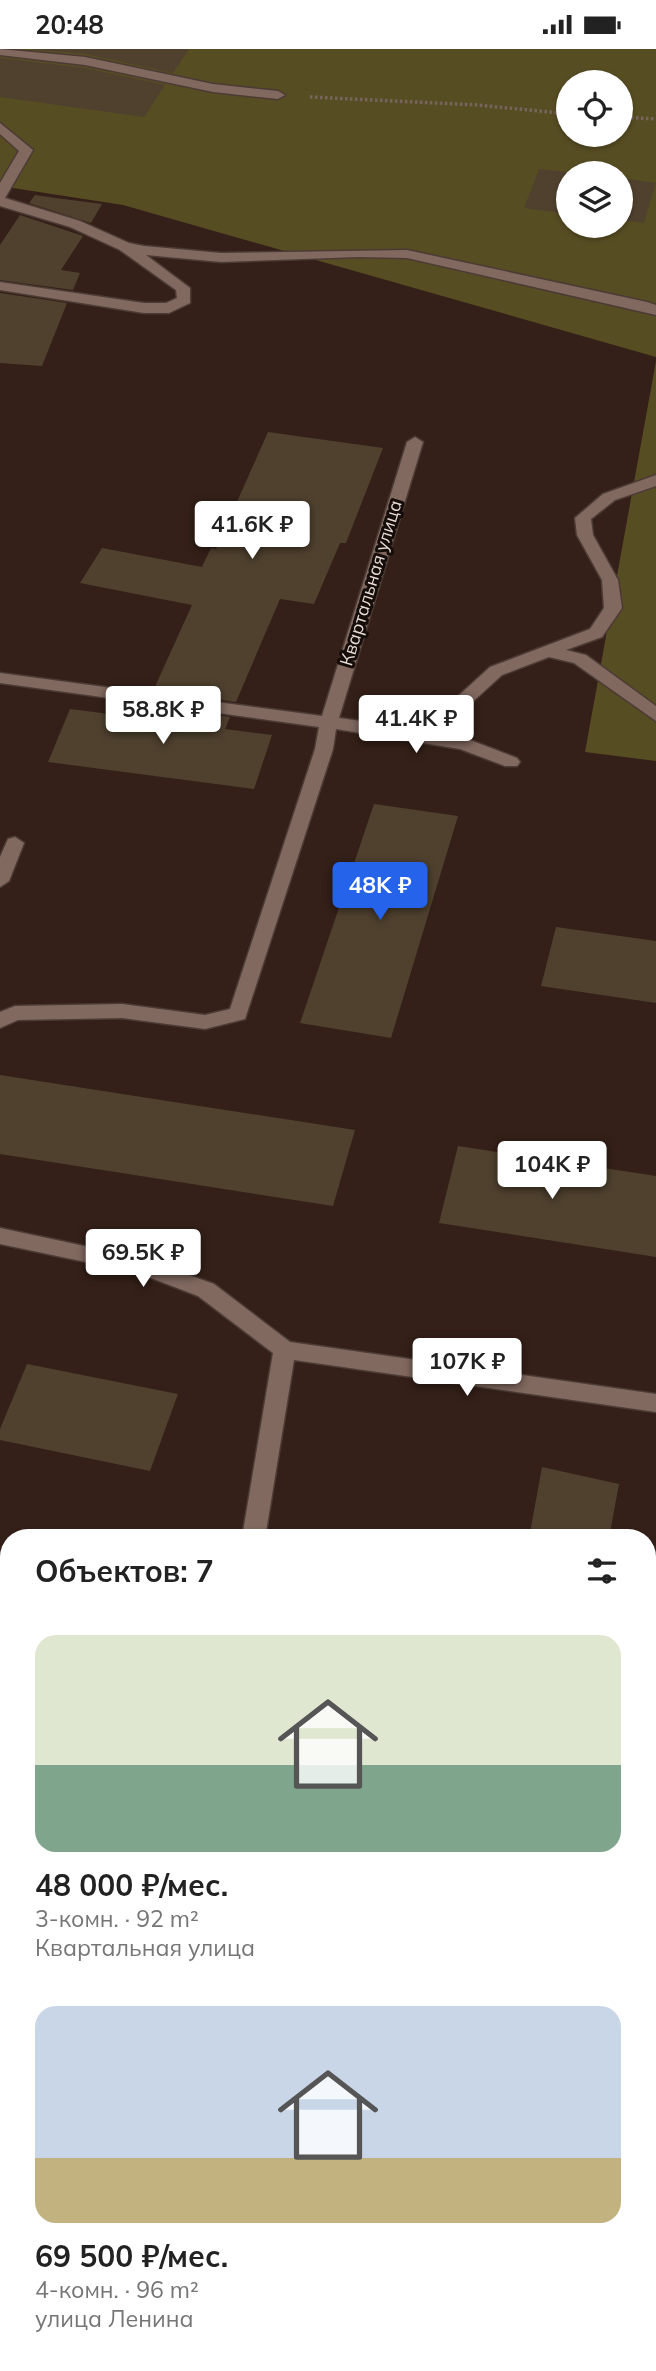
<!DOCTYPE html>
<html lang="ru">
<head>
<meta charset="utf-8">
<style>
	:root { --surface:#fff; --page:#f2f2f2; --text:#222; --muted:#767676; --accent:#2563eb }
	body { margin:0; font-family:Mulish,sans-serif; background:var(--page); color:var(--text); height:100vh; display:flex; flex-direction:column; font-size:26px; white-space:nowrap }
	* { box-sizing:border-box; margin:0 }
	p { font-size:23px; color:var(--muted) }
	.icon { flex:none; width:38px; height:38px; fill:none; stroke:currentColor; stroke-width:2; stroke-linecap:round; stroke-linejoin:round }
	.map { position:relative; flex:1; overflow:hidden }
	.sheet { position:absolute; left:0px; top:1480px; width:656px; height:842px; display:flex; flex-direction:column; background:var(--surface); border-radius:28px 28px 0 0; box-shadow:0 2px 5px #0004 }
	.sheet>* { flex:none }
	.controls { position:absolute; left:556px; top:21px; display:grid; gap:14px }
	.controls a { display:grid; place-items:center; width:77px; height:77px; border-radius:50%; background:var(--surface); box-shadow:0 2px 5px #0004; font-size:35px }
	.price { position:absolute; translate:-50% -60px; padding:0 16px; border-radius:7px; background:#fff; color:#222; font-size:23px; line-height:46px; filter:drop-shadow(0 2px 4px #0008) }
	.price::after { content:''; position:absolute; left:50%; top:42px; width:21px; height:16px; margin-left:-10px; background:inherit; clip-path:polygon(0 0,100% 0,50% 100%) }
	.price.active { background:var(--accent); color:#fff }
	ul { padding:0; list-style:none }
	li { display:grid; align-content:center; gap:14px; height:371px; padding:0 35px }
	li span { display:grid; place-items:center; height:217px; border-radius:21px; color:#555 }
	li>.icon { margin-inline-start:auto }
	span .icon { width:126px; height:126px; fill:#fffc; stroke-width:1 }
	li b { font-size:30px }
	h2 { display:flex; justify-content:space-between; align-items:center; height:84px; padding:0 35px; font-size:30px }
	.status { display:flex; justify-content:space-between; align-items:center; height:49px; padding:0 35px; background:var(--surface); direction:ltr }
	.status svg { height:19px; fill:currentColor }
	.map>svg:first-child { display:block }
</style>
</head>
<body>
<div class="status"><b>20:48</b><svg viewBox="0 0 49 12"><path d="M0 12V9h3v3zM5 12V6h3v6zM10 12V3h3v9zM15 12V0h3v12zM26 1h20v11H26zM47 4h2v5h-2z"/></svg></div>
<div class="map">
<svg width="656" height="2322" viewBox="0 0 656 2322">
	<rect width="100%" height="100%" fill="#342018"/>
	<path fill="#574d23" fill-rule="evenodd" d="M0 0H656V308L123 156 0 137ZM569 33H621V86H569ZM569 124H621V177H569Z
		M656 312V712L585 703Z"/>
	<path fill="#50412f" d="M28 0H189L173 24 86 5Z
		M0 9 85 19 165 36 144 68 0 48Z
		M539 120 577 124H569V165L524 159Z
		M621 129 656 134 644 174 621 171Z
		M35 146 48 148 102 155 91 174 29 154Z
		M20 166 83 187 61 221 80 224 73 241 0 231V196Z
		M0 244 67 254 42 317 0 314Z
		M268 383 383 399 346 494H340L314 555 280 550 236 653 153 642 192 556 80 534 102 499 202 518 211 499 216 500Z
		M146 657 230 668 225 680 272 686 254 740 48 713 70 660 141 669Z
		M374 755 458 767 391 989 300 974Z
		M556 878 656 892V954L541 937Z
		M0 1026 355 1081 333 1157 0 1105Z
		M458 1097 656 1127V1208L439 1174Z
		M27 1315 178 1345 150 1422 0 1391V1380Z
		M542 1418 619 1435 609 1489H529Z"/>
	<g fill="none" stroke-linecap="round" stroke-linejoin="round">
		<g stroke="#4c3b35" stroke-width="3">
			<path id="minor" d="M0 0 85 8 213 35 278 42 285 46 278 50 213 43 85 16 0 6Z
				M0 74 33 101 5 149 80 172 129 194 144 197 221 204 407 201 647 253 656 256V266L407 209 359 208 221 213 146 206 190 239V254L169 264H144L0 241V233L144 254H166L177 249 176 241 120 201 70 178 0 157V134L19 102 0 85Z
				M415 388 423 393 339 669 397 677 445 659 490 618 590 580 604 559 602 531 577 486 575 469 603 445 656 426V437L615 451 591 470 593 486 618 531 622 559 602 588 566 601 586 606 656 657V672L574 614 549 608 502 626 457 667 420 681 470 691 517 709 520 713 517 717H505L460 700 336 680 333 700 245 970 205 980 122 969 18 971 0 979V963L15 957 122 955 205 966 230 960 315 700 319 678 0 634V624L322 667 407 393Z
				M15 788 24 794 9 832 0 838V808L8 790Z
				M0 1179 141 1209 214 1235 290 1293 656 1345V1363L294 1311 265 1489H242L273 1304 198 1247 138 1224 0 1195Z
				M656 1576V1639L648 1642V1579Z
				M76 2314H104L103 2322H75Z"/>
		</g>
		<path stroke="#77655d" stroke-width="3.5" stroke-dasharray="2.5 2.5" stroke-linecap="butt" d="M310 48 478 56 569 65
			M621 68 656 70"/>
		<use href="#minor" fill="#81695f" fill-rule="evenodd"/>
	</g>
	<g text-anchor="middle" stroke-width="6" stroke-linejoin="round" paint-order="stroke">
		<g font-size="18" fill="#e8dad4" stroke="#150d09">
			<text transform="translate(371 534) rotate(-73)" y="6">Квартальная улица</text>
		</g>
	</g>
</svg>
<div class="controls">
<a><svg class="icon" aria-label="locate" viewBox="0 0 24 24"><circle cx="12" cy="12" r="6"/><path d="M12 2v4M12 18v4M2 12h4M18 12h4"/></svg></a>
<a><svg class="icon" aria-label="layers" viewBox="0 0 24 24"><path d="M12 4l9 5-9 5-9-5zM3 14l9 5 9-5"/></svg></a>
</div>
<b class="price" style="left:252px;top:512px">41.6K ₽</b>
<b class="price" style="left:163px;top:697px">58.8K ₽</b>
<b class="price" style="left:416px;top:706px">41.4K ₽</b>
<b class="price active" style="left:380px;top:873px">48K ₽</b>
<b class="price" style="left:552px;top:1152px">104K ₽</b>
<b class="price" style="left:143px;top:1240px">69.5K ₽</b>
<b class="price" style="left:467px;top:1349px">107K ₽</b>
<section class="sheet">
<h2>Объектов: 7<svg class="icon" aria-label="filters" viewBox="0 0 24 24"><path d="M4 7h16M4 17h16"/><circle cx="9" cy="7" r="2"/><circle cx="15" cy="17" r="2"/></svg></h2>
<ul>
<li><span style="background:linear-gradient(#dfe7d0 60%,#7fa58c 0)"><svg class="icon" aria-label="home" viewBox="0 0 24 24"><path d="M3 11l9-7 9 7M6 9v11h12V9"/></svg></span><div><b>48 000 ₽/мес.</b><p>3-комн. · 92 m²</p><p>Квартальная улица</p></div></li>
<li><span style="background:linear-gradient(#c9d6e8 70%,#c2b280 0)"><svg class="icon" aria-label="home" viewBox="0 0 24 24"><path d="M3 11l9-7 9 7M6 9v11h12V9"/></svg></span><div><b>69 500 ₽/мес.</b><p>4-комн. · 96 m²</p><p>улица Ленина</p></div></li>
</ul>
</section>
</div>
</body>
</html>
